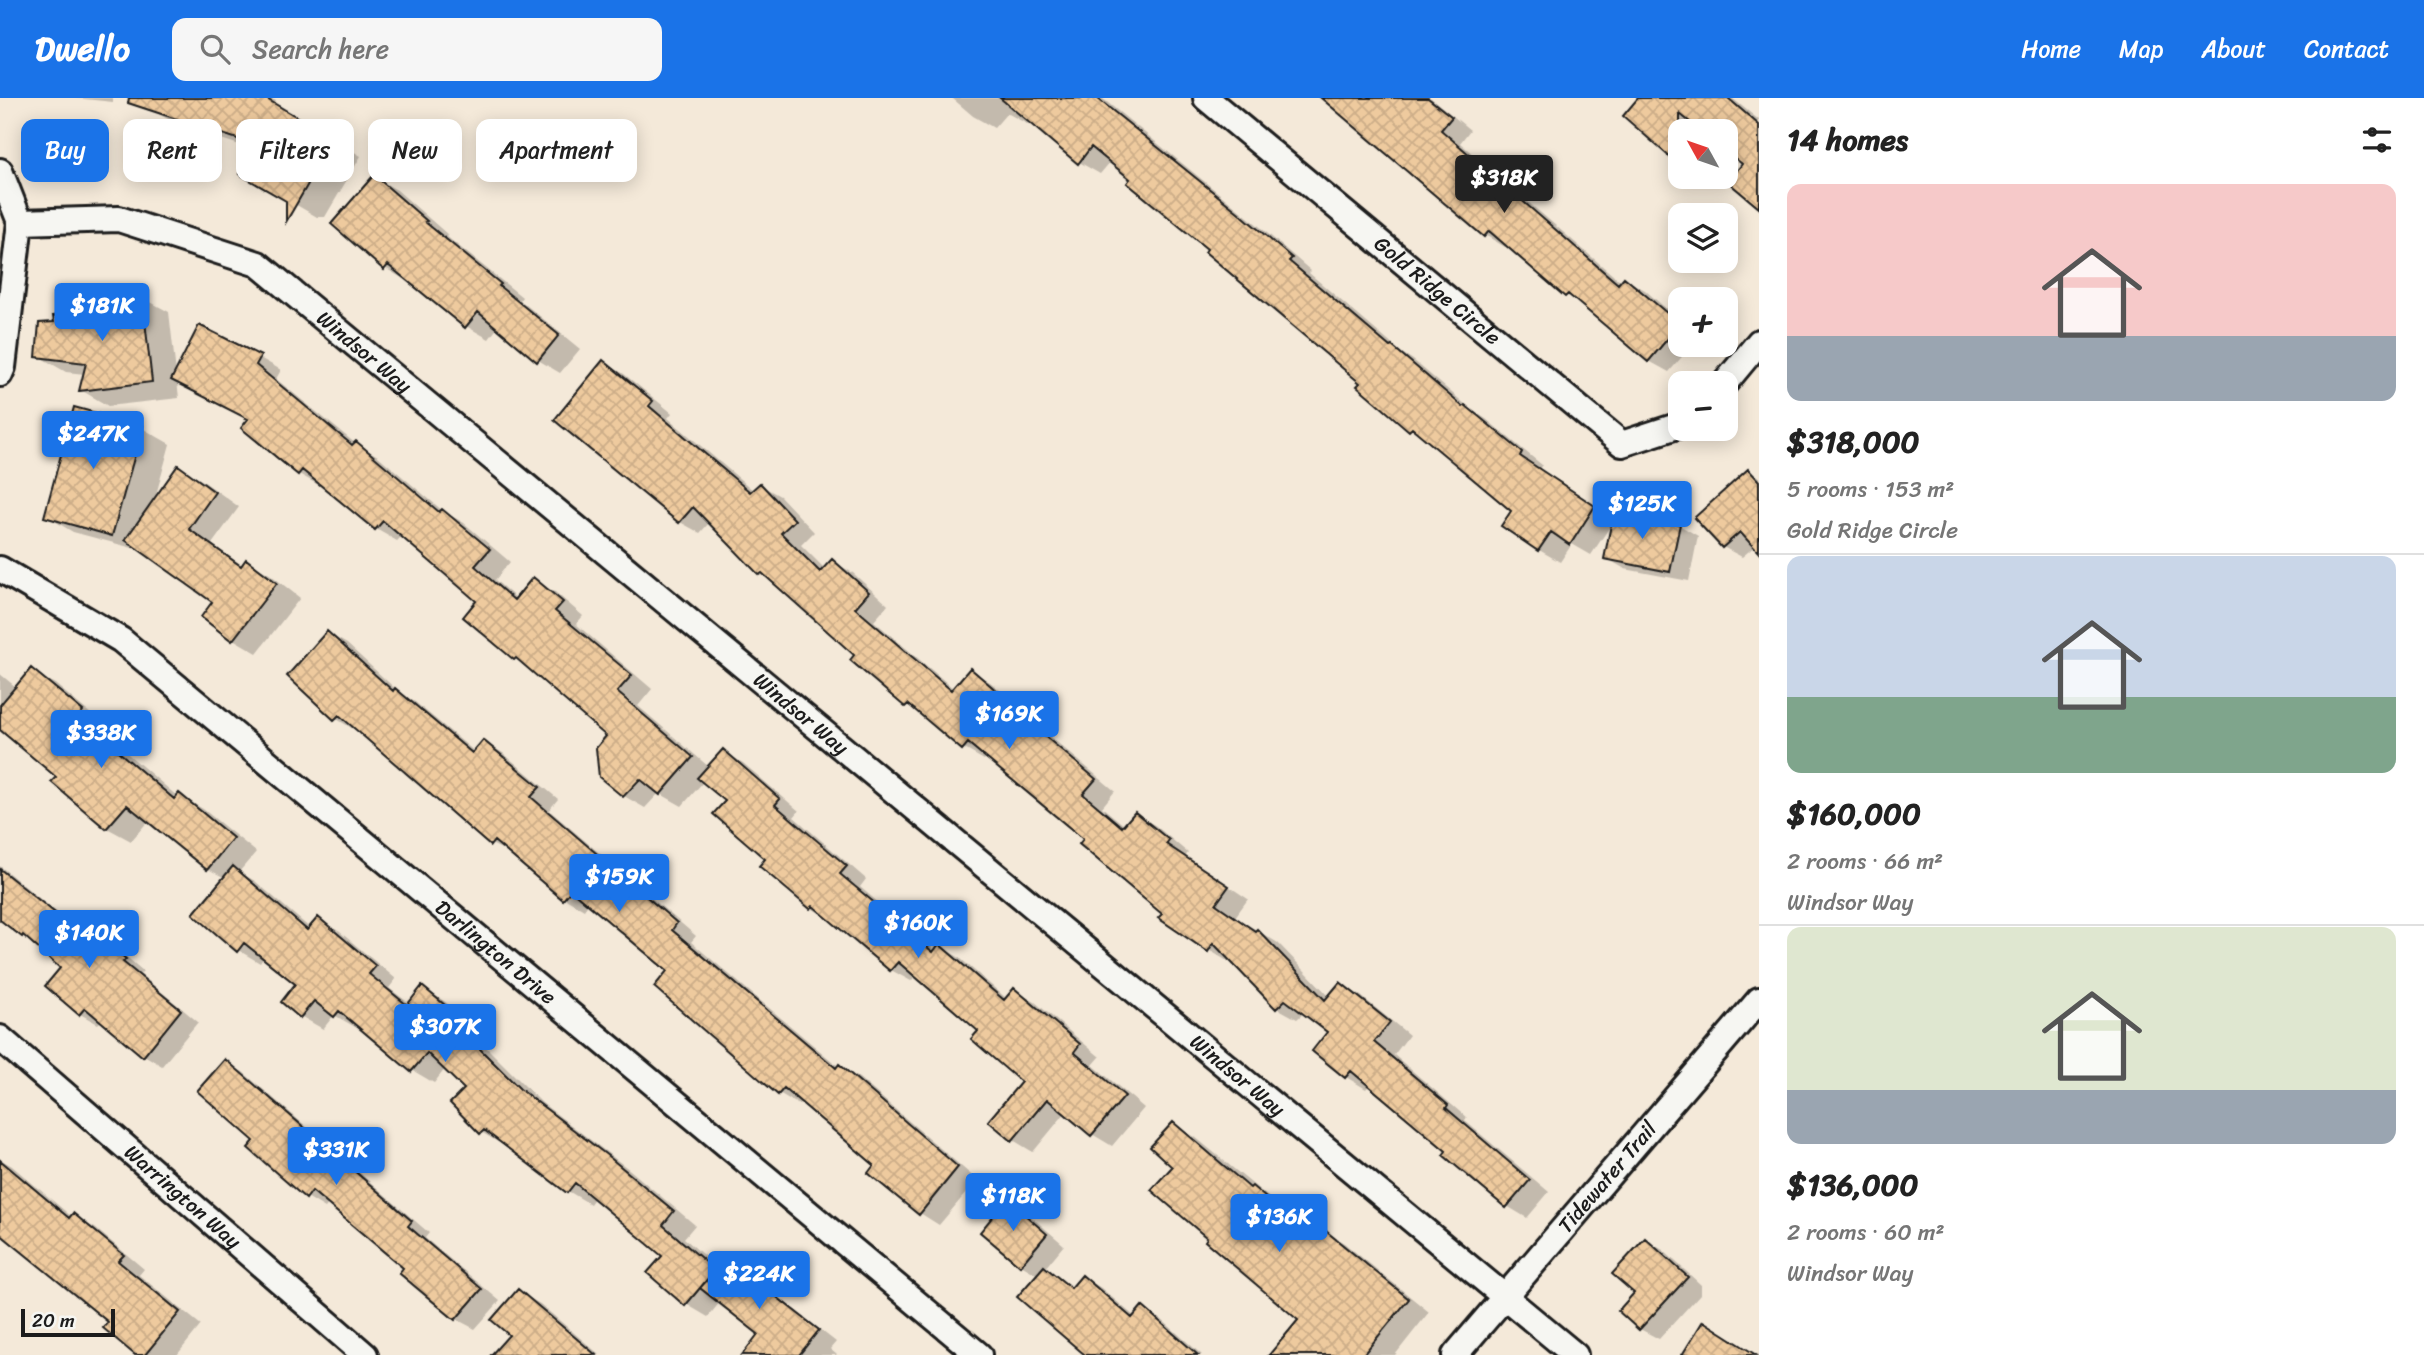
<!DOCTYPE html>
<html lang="en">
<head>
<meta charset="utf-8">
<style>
	:root { --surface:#fff; --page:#f6f6f6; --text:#222; --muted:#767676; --line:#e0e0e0; --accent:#1a73e8 }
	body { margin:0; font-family:Sriracha,sans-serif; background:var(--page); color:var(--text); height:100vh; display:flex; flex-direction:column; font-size:26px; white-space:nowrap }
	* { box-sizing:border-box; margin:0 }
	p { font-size:23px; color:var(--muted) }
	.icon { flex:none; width:38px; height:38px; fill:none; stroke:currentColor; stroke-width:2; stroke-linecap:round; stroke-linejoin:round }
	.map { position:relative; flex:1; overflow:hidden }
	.panel { display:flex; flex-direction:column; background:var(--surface); width:665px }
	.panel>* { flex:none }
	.banner { position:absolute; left:21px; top:21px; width:665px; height:63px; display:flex; gap:14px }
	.needle { width:46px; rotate:310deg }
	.buttons { position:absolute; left:1668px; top:21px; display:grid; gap:14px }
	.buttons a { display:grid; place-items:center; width:70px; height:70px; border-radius:14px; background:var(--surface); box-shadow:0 4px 18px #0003; font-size:35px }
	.scale { position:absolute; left:21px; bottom:18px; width:94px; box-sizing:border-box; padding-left:7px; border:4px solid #1c1c1c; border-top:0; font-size:19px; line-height:24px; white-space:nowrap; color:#1c1c1c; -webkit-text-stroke:5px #f6f6f2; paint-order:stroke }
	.price { position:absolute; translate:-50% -60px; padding:0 16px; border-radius:7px; background:var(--accent); color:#fff; font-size:23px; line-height:46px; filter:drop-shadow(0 2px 4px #0008) }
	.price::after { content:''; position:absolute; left:50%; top:42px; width:21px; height:16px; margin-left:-10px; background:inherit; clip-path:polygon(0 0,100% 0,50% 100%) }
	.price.current { background:#222; color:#fff }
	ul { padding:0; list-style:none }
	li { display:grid; align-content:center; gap:14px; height:371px; padding:0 28px }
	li+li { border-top:2px solid var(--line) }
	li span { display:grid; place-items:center; height:217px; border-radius:14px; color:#555 }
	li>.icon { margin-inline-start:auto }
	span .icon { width:126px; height:126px; fill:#fffc; stroke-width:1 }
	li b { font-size:30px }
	h2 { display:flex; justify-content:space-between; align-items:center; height:84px; padding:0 28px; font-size:30px }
	.pill { padding:0 24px; border-radius:14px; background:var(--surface); box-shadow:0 4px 18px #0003; font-size:24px; line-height:63px }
	.pill.current { background:var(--accent); color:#fff }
	header { display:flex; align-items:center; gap:42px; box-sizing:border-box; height:98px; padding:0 35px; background:var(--accent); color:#fff }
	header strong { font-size:33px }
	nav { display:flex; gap:38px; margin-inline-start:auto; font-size:24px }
	.search { width:490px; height:63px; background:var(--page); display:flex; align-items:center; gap:18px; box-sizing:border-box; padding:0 24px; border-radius:14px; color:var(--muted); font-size:26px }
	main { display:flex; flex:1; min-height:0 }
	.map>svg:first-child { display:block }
</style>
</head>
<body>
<header>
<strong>Dwello</strong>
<div class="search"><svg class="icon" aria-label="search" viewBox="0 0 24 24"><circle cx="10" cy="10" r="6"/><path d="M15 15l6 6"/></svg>Search here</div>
<nav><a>Home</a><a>Map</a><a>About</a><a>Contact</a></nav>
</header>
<main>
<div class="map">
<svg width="1759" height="1257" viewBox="0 0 1759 1257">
	<defs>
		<pattern id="building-cross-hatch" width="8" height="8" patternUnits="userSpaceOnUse" patternTransform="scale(1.75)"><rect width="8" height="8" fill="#eeca9e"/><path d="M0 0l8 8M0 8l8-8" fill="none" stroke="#ccad88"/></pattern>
	</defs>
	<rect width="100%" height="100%" fill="#f4e9d9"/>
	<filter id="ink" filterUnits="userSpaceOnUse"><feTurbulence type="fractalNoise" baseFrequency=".0143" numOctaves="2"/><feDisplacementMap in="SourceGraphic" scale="14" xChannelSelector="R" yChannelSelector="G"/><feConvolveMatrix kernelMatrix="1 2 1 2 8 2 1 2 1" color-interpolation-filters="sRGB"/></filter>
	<g filter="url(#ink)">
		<path fill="#0003" d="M75 0H113V4Z
			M154 0H270L276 3 274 7 361 58 325 119H317L242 75 255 52 178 27 150 11Z
			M952 0H1102L1259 128 1311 173 1309 175 1402 255 1413 262 1472 312 1486 321 1542 367 1539 371 1588 403 1587 405 1614 421 1679 427 1698 438 1689 483 1625 471 1606 460 1613 424 1591 457 1572 446 1560 464 1539 452 1503 428 1513 413 1429 342 1410 331 1362 284 1111 63 1100 76 1079 64 1030 23 1027 26 1007 15 994 30 973 18Z
			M1325 0H1431L1470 32 1460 45 1622 185 1625 181 1645 192 1680 223V247H1692L1669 274 1649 263 1585 208 1566 197 1507 146 1505 149 1485 137Z
			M1641 0H1732L1759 22V108L1745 66 1726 51V33H1680V64Z
			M374 79 397 92 448 137 446 138 522 199 520 202 580 251 560 275 538 262 498 229 489 241 466 228 409 182 407 183 385 170Z
			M141 199 169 214 176 275 260 260 281 272 276 281 356 346 378 358 443 413 464 425 510 464 495 482 517 501 533 482 555 494 583 518 576 526 652 591 638 608 709 669 723 653 743 665 799 713 794 719 866 781 860 789 936 853 940 848 960 860 1007 901 1014 892 1035 904 1100 959 1093 967 1144 1010 1112 1048 1092 1036 1066 1014 1033 1054 1013 1042 1024 984 981 932 917 877 911 883 891 872 832 822 811 810 767 761 728 703 704 683 682 708 659 695 645 710 624 698 609 637 527 568 515 560 479 503 402 438 397 443 376 431 322 386 320 388 299 376 250 322 177 283 179 300 108 308 81 292 85 276 66 274 38 258 92 216Z
			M604 264 624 276 672 315 668 320 754 393 760 387 780 398 814 434 801 447 825 471 832 463 853 475 888 507 874 523 954 591 970 573 990 584 1025 613 1022 615 1115 693 1102 709 1125 728 1135 716 1156 728 1188 755 1185 759 1248 801 1235 819 1278 845 1330 899 1341 886 1361 898 1409 937 1394 957 1467 1020 1465 1023 1549 1094 1527 1120 1507 1108 1449 1053 1370 986 1366 991 1346 979 1329 934 1304 915 1297 921 1277 910 1231 861 1229 864 1209 852 1164 816 1085 741 987 658 984 662 963 650 927 619 906 607 857 557 774 484 760 476 710 424 700 435 680 424Z
			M142 330 170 346 154 404 179 369 203 383 239 409 212 446 243 468 247 463 271 477 300 500 257 555 233 541 215 504 140 452 73 434 46 418Z
			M1748 373 1759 379V450L1755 448 1742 459 1723 449Z
			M328 535 347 546 401 596 415 604 475 654 484 644 503 655 558 701 549 712 696 838 691 844 839 969 859 980 977 1082 939 1127 920 1115 876 1067 802 1003 799 1007 779 995 670 873 589 805 584 812 564 800 512 756 491 746 357 630 355 632 335 620Z
			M31 573 55 586 105 628 101 633 178 699 179 697 203 711 256 754 239 774 255 783 311 831 319 821 340 834 396 881 389 890 410 906 423 890 444 903 479 931 474 937 542 1005 630 1072 695 1127 684 1140 719 1171 731 1157 750 1168 767 1183 763 1187 836 1244 830 1251 837 1257H755L761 1236 720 1204 708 1219 686 1206 664 1158 595 1099 590 1106 568 1093 505 1045 503 1047 481 1034 467 991 445 971 434 985 412 972 359 928 357 930 334 917 323 931 302 919 284 904 298 886 264 859 260 865 238 852 225 780 208 771 149 722 131 743 107 730 54 684 59 679 0 630V576L16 589Z
			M0 768 71 826 76 821 94 831 143 873 140 876 198 924 162 968 144 957 102 922 98 926 80 916 63 869 34 844 0 819Z
			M225 964 243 974 429 1135 425 1140 500 1203 475 1231 456 1221 402 1175 406 1170 329 1105 325 1110 307 1099 257 1043Z
			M1173 1026 1195 1039 1317 1139 1322 1132 1344 1145 1429 1214 1395 1257H1271L1301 1222 1210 1140 1174 1069Z
			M0 1061 12 1068 72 1119 95 1130 144 1171 139 1177 201 1227 177 1257H138L110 1224 0 1133Z
			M1008 1104 1026 1114 1064 1147 1045 1170 1074 1190 1083 1179 1101 1190 1135 1219 1142 1211 1161 1221 1202 1257H1095L1038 1177 1021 1167Z
			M1645 1142 1663 1152 1701 1187V1195L1659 1241 1640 1231 1620 1213 1636 1195Z
			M518 1194 540 1206 600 1257H504L511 1236Z"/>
		<path fill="url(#building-cross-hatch)" stroke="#1c1c1c" stroke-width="2" d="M129 0H265L334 41 286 124V103L239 76 256 47 128 5Z
			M1000 0H1097L1238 114 1292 160 1289 163 1390 249 1392 248 1463 309 1465 307 1522 354 1520 358 1595 408 1570 447 1551 434 1538 453 1501 428 1511 413 1412 330 1409 333 1357 288 1360 285 1205 154 1207 151 1127 85 1130 81 1091 49 1078 66Z
			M1321 0H1428L1452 19 1441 32 1618 186 1624 179 1680 226 1648 264 1568 196 1565 199 1489 133 1484 139Z
			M1638 0H1728L1759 27V110L1728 84 1742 66 1726 53V33H1701L1680 16V68L1623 18Z
			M374 77 427 123 425 124 501 186 499 188 559 237 537 264 478 214 465 230 388 167 384 172 331 126Z
			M142 197 152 284 79 293 86 265 36 259 39 225 54 224 53 218 90 214 89 202Z
			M199 227 261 258 256 267 352 347 356 343 439 414 442 411 490 451 475 468 514 502 533 479 563 504 555 513 632 577 617 594 693 659 660 697 640 681 623 699 599 679 596 650 606 638 516 560 514 562 463 519 476 503 383 423 375 432 302 372 298 377 241 330 248 321 171 282Z
			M603 262 653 303 649 308 750 394 760 385 795 422 781 435 820 474 832 461 869 494 855 510 951 592 970 570 1005 600 1003 603 1096 681 1083 696 1122 729 1135 714 1169 742 1166 746 1229 788 1216 806 1255 833 1257 831 1325 902 1340 884 1390 924 1374 944 1448 1007 1446 1010 1530 1082 1506 1110 1443 1057 1446 1053 1351 973 1345 980 1312 953 1327 934 1285 902 1276 911 1213 845 1208 854 1158 820 1162 816 1079 746 1083 741 968 645 962 652 908 606 905 609 850 562 854 557 762 475 759 477 693 409 679 425 554 322Z
			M74 309 143 328 112 438 44 419Z
			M178 367 215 394 189 431 241 468 246 461 277 485 232 543 201 519 212 504 125 442Z
			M1748 371 1759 383V455L1740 434 1722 450 1694 420Z
			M1614 412 1680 426 1670 474 1604 461Z
			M327 533 393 593 395 590 472 655 483 642 540 689 531 699 677 825 672 832 836 970 839 966 958 1069 919 1117 868 1075 874 1067 784 990 778 997 654 889 667 873 571 792 563 802 494 743 490 748 339 617 334 622 287 578Z
			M31 570 83 613 78 619 174 701 179 695 233 740 207 772 127 707 106 731 51 684 56 679 0 632V607Z
			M723 651 780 701 775 707 847 768 840 776 933 854 939 846 1004 902 1014 890 1080 946 1074 954 1125 998 1091 1038 1047 1001 1012 1043 988 1023 1021 984 971 941 978 933 898 864 890 873 813 808 810 811 759 768 765 761 713 716 725 703 697 680Z
			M233 768 307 832 318 819 376 868 369 876 407 907 422 888 458 918 453 924 520 991 608 1058 674 1113 663 1127 715 1172 685 1208 647 1175 662 1158 575 1085 567 1095 484 1032 480 1036 450 1005 464 991 427 955 411 974 339 913 334 919 314 903 300 920 281 904 295 886 244 845 237 854 193 816Z
			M0 771 69 826 75 818 126 861 123 864 181 912 143 959 85 910 79 917 45 888 60 870 23 837 22 839 0 822Z
			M225 961 412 1123 408 1128 482 1191 455 1222 399 1175 403 1170 312 1093 306 1101 248 1050 254 1043 197 993Z
			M1173 1024 1250 1090 1252 1088 1313 1140 1322 1130 1409 1201 1363 1257H1269L1298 1222 1205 1143 1207 1140 1151 1092 1172 1069 1150 1049Z
			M0 1062 69 1120 73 1115 124 1157 118 1163 180 1214 145 1257H135L103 1230 108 1224 0 1136Z
			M1007 1101 1047 1136 1020 1168 980 1134Z
			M1645 1140 1688 1179 1639 1232 1618 1213 1634 1195 1612 1176Z
			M731 1155 749 1171 746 1175 819 1232 799 1257H742L758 1236 700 1190Z
			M1044 1168 1071 1190 1082 1177 1132 1220 1142 1208 1198 1257H1085L1017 1199Z
			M518 1191 596 1257H491L509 1237 491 1222Z
			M1703 1223 1756 1257H1682Z"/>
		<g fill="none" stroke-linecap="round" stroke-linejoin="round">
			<g stroke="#1c1c1c" stroke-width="30">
				<g id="minor">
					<path id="s1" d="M1206 0 1622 346 1680 327"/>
					<path d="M0 73 20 124 3 269 0 276"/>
					<path id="s2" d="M20 124 119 121 258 166 1575 1257"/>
					<path d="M1725 285 1759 244"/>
					<path id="s3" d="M0 471 121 542 979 1257"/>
					<path id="s4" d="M0 940 365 1257"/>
					<path id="s5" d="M1455 1257 1759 902"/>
				</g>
			</g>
			<use href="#minor" stroke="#f6f6f2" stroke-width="24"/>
		</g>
	</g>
	<g text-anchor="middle" stroke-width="7" stroke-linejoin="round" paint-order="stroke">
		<g font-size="21" fill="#1c1c1c" stroke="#f6f6f2">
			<text dy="7" stroke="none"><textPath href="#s1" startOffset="301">Gold Ridge Circle</textPath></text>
			<text dy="7" stroke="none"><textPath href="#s2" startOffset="383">Windsor Way</textPath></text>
			<text dy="7" stroke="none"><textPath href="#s2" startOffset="950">Windsor Way</textPath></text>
			<text dy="7" stroke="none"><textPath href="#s3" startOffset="628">Darlington Drive</textPath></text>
			<text dy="7" stroke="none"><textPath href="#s2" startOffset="1517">Windsor Way</textPath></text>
			<text dy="7" stroke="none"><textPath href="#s5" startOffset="234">Tidewater Trail</textPath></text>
			<text dy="7" stroke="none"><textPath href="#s4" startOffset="242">Warrington Way</textPath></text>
		</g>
	</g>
</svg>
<div class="buttons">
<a><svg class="needle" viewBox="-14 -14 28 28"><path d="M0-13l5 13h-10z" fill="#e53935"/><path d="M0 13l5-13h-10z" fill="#767676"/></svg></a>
<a><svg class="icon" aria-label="layers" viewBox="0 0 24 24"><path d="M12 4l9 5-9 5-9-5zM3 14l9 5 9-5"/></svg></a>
<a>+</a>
<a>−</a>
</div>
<div class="scale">20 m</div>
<b class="price current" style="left:1504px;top:117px">$318K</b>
<b class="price" style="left:102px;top:245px">$181K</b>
<b class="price" style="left:93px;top:373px">$247K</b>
<b class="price" style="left:1642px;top:443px">$125K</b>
<b class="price" style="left:1009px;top:653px">$169K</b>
<b class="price" style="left:101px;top:672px">$338K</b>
<b class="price" style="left:619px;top:816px">$159K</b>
<b class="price" style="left:918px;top:862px">$160K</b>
<b class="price" style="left:89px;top:872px">$140K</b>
<b class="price" style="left:445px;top:966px">$307K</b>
<b class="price" style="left:336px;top:1089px">$331K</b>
<b class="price" style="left:1013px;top:1135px">$118K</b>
<b class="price" style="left:1279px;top:1156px">$136K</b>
<b class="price" style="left:759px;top:1213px">$224K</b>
<div class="banner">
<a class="pill current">Buy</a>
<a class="pill">Rent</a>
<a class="pill">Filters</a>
<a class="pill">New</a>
<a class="pill">Apartment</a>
</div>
</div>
<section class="panel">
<h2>14 homes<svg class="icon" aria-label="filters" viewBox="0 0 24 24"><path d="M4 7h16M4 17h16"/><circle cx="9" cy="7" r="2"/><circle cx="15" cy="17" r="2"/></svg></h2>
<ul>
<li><span style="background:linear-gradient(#f6c9c9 70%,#9aa5b1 0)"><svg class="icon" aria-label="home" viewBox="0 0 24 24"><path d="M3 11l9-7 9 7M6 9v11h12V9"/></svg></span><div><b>$318,000</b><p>5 rooms · 153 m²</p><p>Gold Ridge Circle</p></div></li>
<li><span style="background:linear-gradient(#c9d6e8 65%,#7fa58c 0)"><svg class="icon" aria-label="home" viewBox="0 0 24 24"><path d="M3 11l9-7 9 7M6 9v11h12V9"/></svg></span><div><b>$160,000</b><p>2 rooms · 66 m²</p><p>Windsor Way</p></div></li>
<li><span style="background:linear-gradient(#dfe7d0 75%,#9aa5b1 0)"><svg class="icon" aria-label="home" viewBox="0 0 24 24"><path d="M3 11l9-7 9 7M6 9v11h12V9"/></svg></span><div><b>$136,000</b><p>2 rooms · 60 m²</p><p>Windsor Way</p></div></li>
</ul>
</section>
</main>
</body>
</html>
